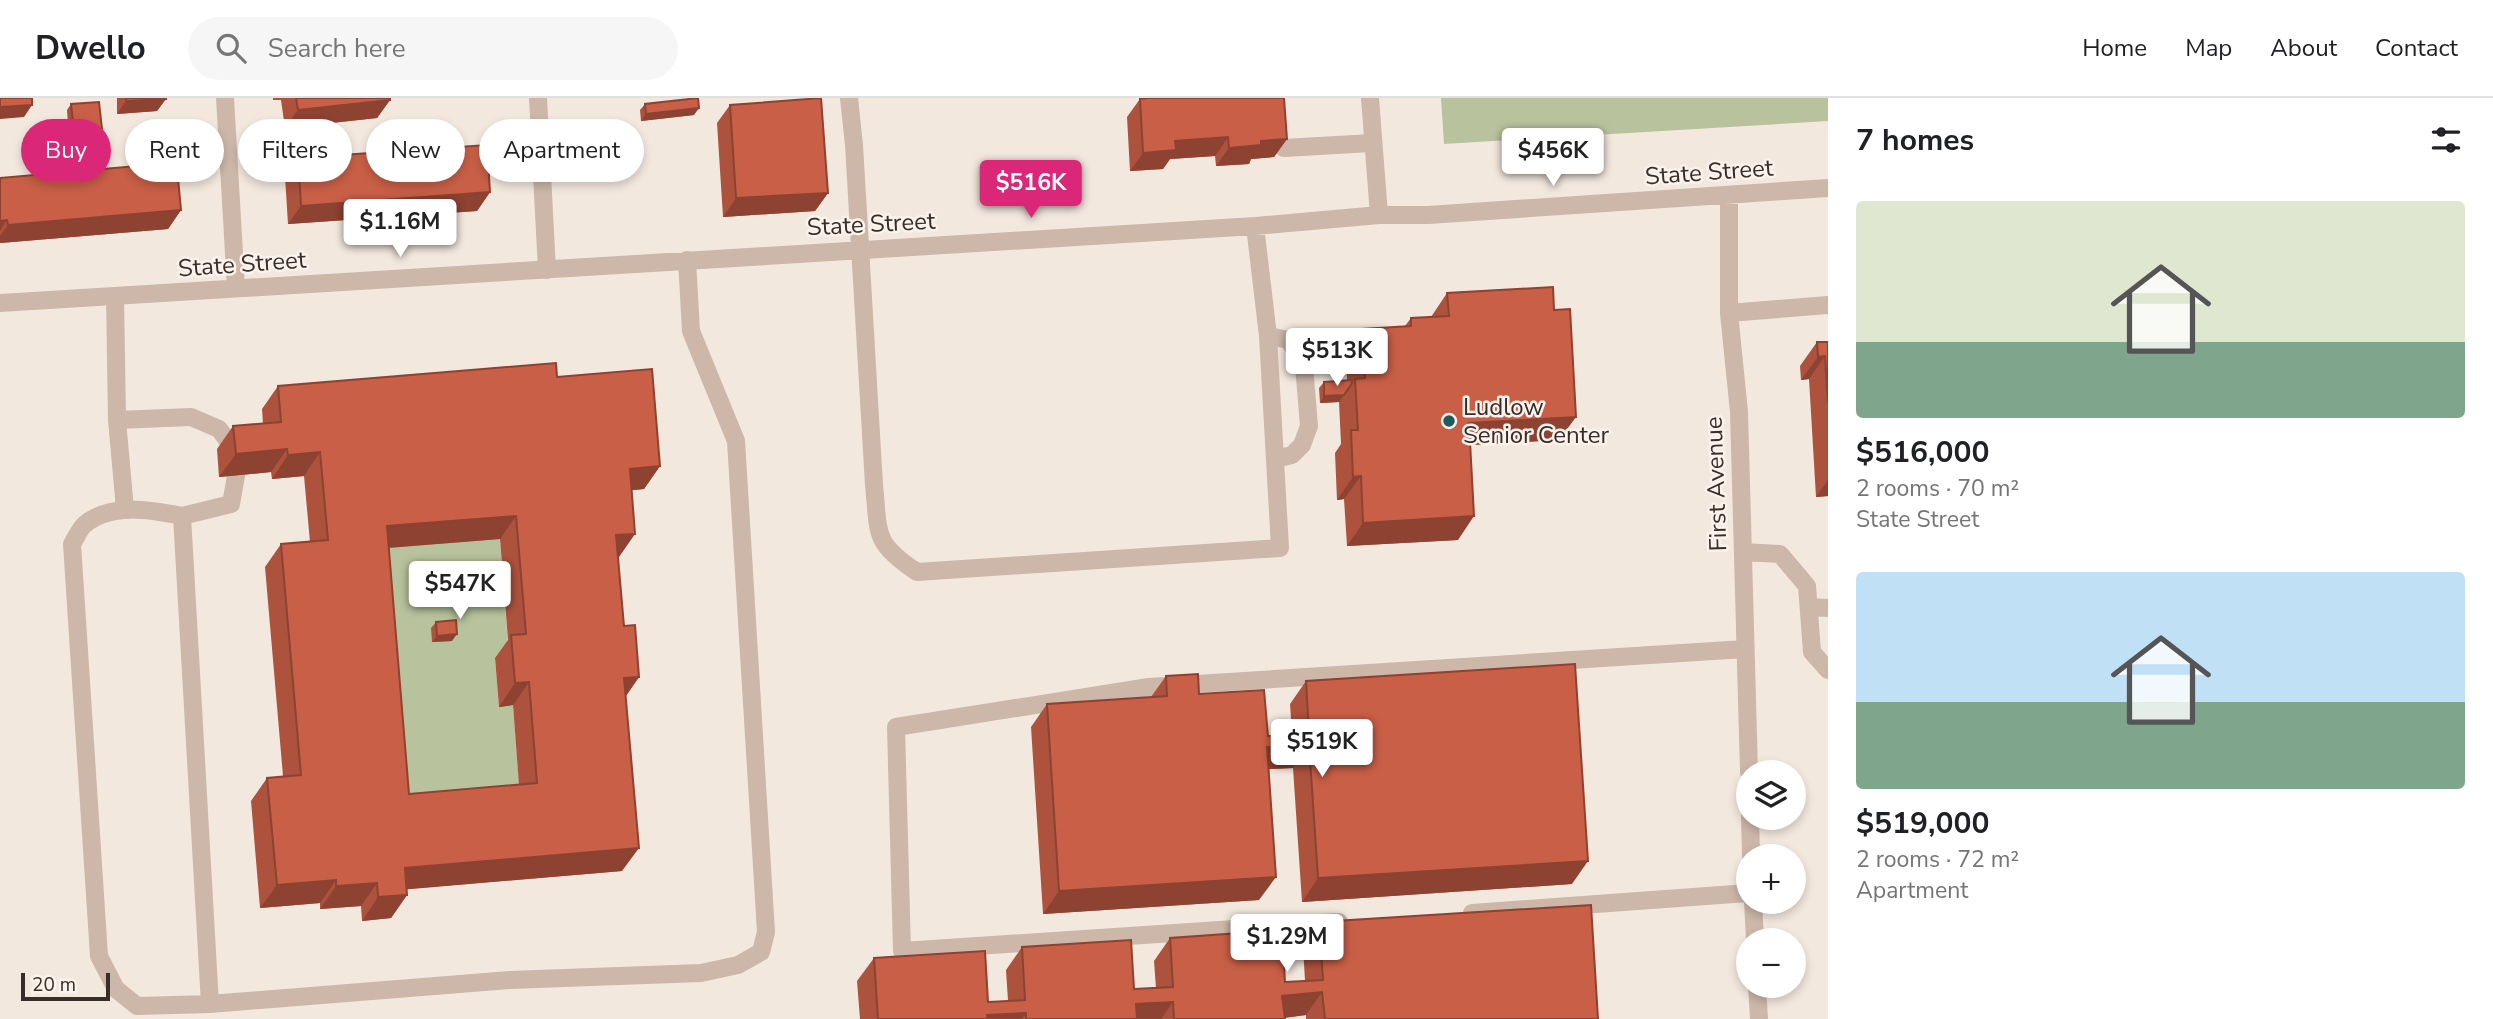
<!DOCTYPE html>
<html lang="en">
<head>
<meta charset="utf-8">
<style>
	:root { --surface:#fff; --page:#f6f6f6; --text:#202124; --muted:#757577; --line:#e0e0e0; --accent:#db2777 }
	body { margin:0; font-family:"Nunito Sans",sans-serif; background:var(--page); color:var(--text); height:100vh; display:flex; flex-direction:column; font-size:26px; white-space:nowrap }
	* { box-sizing:border-box; margin:0 }
	p { font-size:23px; color:var(--muted) }
	.icon { flex:none; width:38px; height:38px; fill:none; stroke:currentColor; stroke-width:2; stroke-linecap:round; stroke-linejoin:round }
	.map { position:relative; flex:1; overflow:hidden }
	.panel { display:flex; flex-direction:column; background:var(--surface); width:665px }
	.panel>* { flex:none }
	.hud { position:absolute; left:21px; top:21px; width:665px; height:63px; display:flex; gap:14px }
	.buttons { position:absolute; left:1736px; top:662px; display:grid; gap:14px }
	.buttons a { display:grid; place-items:center; width:70px; height:70px; border-radius:50%; background:var(--surface); box-shadow:0 4px 10px #0003; font-size:35px }
	.scale { position:absolute; left:21px; bottom:18px; width:89px; box-sizing:border-box; padding-left:7px; border:4px solid #392d29; border-top:0; font-size:19px; line-height:24px; white-space:nowrap; color:#392d29; -webkit-text-stroke:5px #faf2eb; paint-order:stroke }
	.price { position:absolute; translate:-50% -60px; padding:0 16px; border-radius:7px; background:#fff; color:#222; font-size:23px; line-height:46px; filter:drop-shadow(0 2px 4px #0008) }
	.price::after { content:''; position:absolute; left:50%; top:42px; width:21px; height:16px; margin-left:-10px; background:inherit; clip-path:polygon(0 0,100% 0,50% 100%) }
	.price.on { background:var(--accent); color:#fff }
	ul { padding:0; list-style:none }
	li { display:grid; align-content:center; gap:14px; height:371px; padding:0 28px }
	li span { display:grid; place-items:center; height:217px; border-radius:7px; color:#555 }
	li>.icon { margin-inline-start:auto }
	span .icon { width:126px; height:126px; fill:#fffc; stroke-width:1 }
	li b { font-size:30px }
	h2 { display:flex; justify-content:space-between; align-items:center; height:84px; padding:0 28px; font-size:30px }
	.tag { padding:0 24px; border-radius:32px; background:var(--surface); box-shadow:0 4px 10px #0003; font-size:24px; line-height:63px }
	.tag.on { background:var(--accent); color:#fff }
	header { display:flex; align-items:center; gap:42px; box-sizing:border-box; height:98px; padding:0 35px; background:var(--surface); border-bottom:2px solid var(--line) }
	header strong { font-size:33px }
	nav { display:flex; gap:38px; margin-inline-start:auto; font-size:24px }
	.search { width:490px; height:63px; background:var(--page); display:flex; align-items:center; gap:18px; box-sizing:border-box; padding:0 24px; border-radius:38px; color:var(--muted); font-size:26px }
	main { display:flex; flex:1; min-height:0 }
	.map>svg:first-child { display:block }
</style>
</head>
<body>
<header>
<strong>Dwello</strong>
<div class="search"><svg class="icon" aria-label="search" viewBox="0 0 24 24"><circle cx="10" cy="10" r="6"/><path d="M15 15l6 6"/></svg>Search here</div>
<nav><a>Home</a><a>Map</a><a>About</a><a>Contact</a></nav>
</header>
<main>
<div class="map">
<svg width="1828" height="921" viewBox="0 0 1828 921">
	<rect width="100%" height="100%" fill="#f3e8de"/>
	<path fill="#b8c39d" d="M1441 0H1828V23L1444 46Z
		M500 441 509 559 495 561 499 608 513 607 521 709 393 719 371 451Z"/>
	<g fill="none" stroke-linecap="round" stroke-linejoin="round">
		<path stroke="#ccb7a9" stroke-width="18" d="M225 0 236 190
			M538 0 547 172
			M849 0 854 47 874 387C879 436 873 445 917 474L1280 450 1268 238 1255 128
			M1370 0 1379 117
			M1284 50 1372 45
			M1729 98V215L1739 314 1749 674
			M115 198 117 322 125 411
			M0 205 1255 128 1379 117H1428L1828 90
			M1729 215 1828 207
			M1268 238 1289 242 1304 267 1309 328 1302 347 1292 357 1275 361
			M117 322 191 319 219 331 233 350
			M182 418 231 406 236 378
			M1743 454 1780 456 1807 488 1812 554 1828 572
			M1809 509 1828 510
			M1750 719 1751 758
			M1753 803 1755 842
			M1472 815 1748 795
			M1339 824 902 853 896 629 1149 589 1745 551
			M1757 887 1759 921
			M210 906 182 418C151 412 110 404 84 427 79 432 76 440 72 446L99 858 116 891 137 908 210 906 510 882 701 875 738 867 761 854 766 834 736 343 691 233 687 162"/>
	</g>
	<path fill="#ad523d" fill-rule="evenodd" d="M117 0H166L157 13 117 16Z
		M273 0H390V2L377 20 285 30 281 2H273Z
		M1140 1 1287 41 1274 59 1251 61 1249 66 1216 68 1215 58 1170 61 1163 71 1130 73 1127 19Z
		M71 6 98 37 69 40 67 12Z
		M645 6 694 17 641 23 640 12Z
		M730 7 828 95 815 113 723 119 717 25Z
		M298 60 490 94 477 113 288 126 285 79Z
		M159 71 181 112 168 131 0 145V80Z
		M1447 195 1559 342 1470 347 1458 442 1347 448 1344 401 1337 402 1335 355 1341 346 1339 304 1320 305 1319 290 1324 284 1347 282 1346 254 1362 231 1405 228 1411 220 1431 219Z
		M1817 244H1828V398L1816 399 1809 281 1801 282 1800 268Z
		M557 279 660 368 644 391 632 392 618 459 624 528 639 579 626 598 622 773 406 791 407 797 391 820 362 823 361 808 320 811V805L260 810 251 703 267 680 283 678 265 469 281 446 310 444 304 378 272 381 271 374 219 379 217 351 233 328 263 326 262 311 278 288ZM500 441 508 542 495 560 499 609 513 607 519 687 409 696 389 450Z
		M436 524 452 543 432 544 431 530Z
		M1166 578 1199 596 1268 638 1292 636 1290 606 1306 583 1572 786 1302 804 1293 670 1268 671 1259 802 1043 816 1031 629 1047 606 1151 599Z
		M1319 824 1598 921H1306V917L1285 920V921H860L857 883 874 860 988 904 1008 903 1006 872 1022 849 1134 891 1156 890 1154 863 1170 840 1285 884 1305 883 1303 848Z"/>
	<path fill="#8d4232" d="M166 1 157 13 117 16 126 3Z
		M390 2 377 20 285 30 298 12Z
		M32 7 24 19 0 21V9Z
		M699 10 694 17 641 23 646 16Z
		M102 31 98 37 69 40 74 34Z
		M1228 39 1215 58 1170 61 1163 71 1130 73 1143 55 1175 43Z
		M1287 41 1274 59 1251 61 1249 66 1216 68 1229 50 1261 43Z
		M490 94 477 113 288 126 301 108Z
		M828 95 815 113 723 119 736 100Z
		M181 112 168 131 0 145V138L8 127Z
		M7 122 0 133V123Z
		M1825 258 1809 281 1801 282 1818 259Z
		M1344 297 1339 304 1320 305 1324 298Z
		M1576 319 1559 342 1452 348 1469 325Z
		M287 351 271 374 219 379 236 356Z
		M320 354 304 378 272 381 288 357Z
		M660 368 644 391 614 394 630 371Z
		M1361 378 1344 401 1337 402 1353 379Z
		M1828 382V398L1816 399Z
		M516 418 500 441 371 451 387 428Z
		M1474 418 1458 442 1347 448 1363 425Z
		M635 436 619 459 600 461 616 437Z
		M457 536 452 543 432 544 437 538Z
		M639 579 623 602 624 580Z
		M529 584 513 607 499 609 515 585Z
		M1309 646 1293 670 1251 672 1267 649Z
		M639 750 622 773 388 793 405 770Z
		M1588 763 1572 786 1302 804 1318 780Z
		M1276 779 1259 802 1043 816 1059 793Z
		M336 782 320 805 260 810 277 787Z
		M377 785 361 808 320 811 336 788Z
		M407 797 391 820 362 823 378 799Z
		M1322 894 1306 917 1272 921 1282 898Z
		M1173 904 1161 921H1126L1136 906Z
		M1026 915 1022 921H984L987 917Z"/>
	<path fill="#c95f47" stroke="#8d4232" stroke-width="2" fill-rule="evenodd" d="M0 0H32V7L0 9Z
		M126 0H166V1L126 3Z
		M296 0H390V2L298 12Z
		M698 0 699 10 646 16 645 6Z
		M821 0 828 95 736 100 730 7Z
		M1148 0H1284L1287 41 1261 43V47L1229 50 1228 39 1175 43 1176 52 1143 55 1140 1Z
		M99 4 102 31 74 34 71 6Z
		M487 47 490 94 301 108 298 60Z
		M159 66V71L177 69 181 112 8 127 7 122 0 123V80Z
		M1553 189 1554 212 1570 211 1576 319 1469 325 1474 418 1363 425 1361 378 1353 379 1351 332H1358L1355 281 1365 280 1362 231 1411 228V220L1449 218 1447 195Z
		M1817 244H1828V305L1825 258 1818 259Z
		M556 265 557 279 652 271 660 368 630 371 635 436 616 437 624 528 635 527 639 579 624 580 639 750 405 770 407 797 378 799 377 785 336 788V782L277 787 267 680 301 677 281 446 328 442 320 354 288 357 287 351 236 356 233 328 281 324 278 288ZM516 418 526 536 511 537 515 585 529 584 537 685 409 696 387 428Z
		M1352 282V285L1344 297 1324 298V284Z
		M456 522 457 536 437 538 436 524Z
		M1575 566 1588 763 1318 780 1309 646 1267 649 1276 779 1059 793 1047 606 1167 598 1166 578 1198 576 1199 596 1264 592 1268 638 1309 635 1306 583Z
		M1591 807 1598 921H1325L1322 894 1282 898 1285 921H1174L1173 904 1136 906 1137 921H1026V915L987 917V921H878L874 860 985 853 988 904 1025 902 1022 849 1131 842 1134 891 1173 889 1170 840 1282 832 1285 884 1323 882 1319 824Z"/>
	<circle fill="#1d5b5c" stroke="#faf2eb" stroke-width="2.5" cx="1449" cy="323" r="7"/>
	<g text-anchor="middle" stroke-width="5" stroke-linejoin="round" paint-order="stroke">
		<g font-size="24" fill="#392d29" stroke="#faf2eb">
			<text transform="translate(1709 74) rotate(-4)" y="8">State Street</text>
			<text transform="translate(871 126) rotate(-3)" y="8">State Street</text>
			<text transform="translate(242 166) rotate(-4)" y="8">State Street</text>
			<text transform="translate(1716 386) rotate(-92)" y="8">First Avenue</text>
		</g>
		<g font-size="24" fill="#392d29" stroke="#faf2eb" text-anchor="start">
			<text x="1463" y="317">Ludlow<tspan x="1463" dy="28">Senior Center</tspan></text>
		</g>
	</g>
</svg>
<div class="buttons">
<a><svg class="icon" aria-label="layers" viewBox="0 0 24 24"><path d="M12 4l9 5-9 5-9-5zM3 14l9 5 9-5"/></svg></a>
<a>+</a>
<a>−</a>
</div>
<div class="scale">20 m</div>
<b class="price" style="left:1553px;top:90px">$456K</b>
<b class="price on" style="left:1031px;top:122px">$516K</b>
<b class="price" style="left:400px;top:161px">$1.16M</b>
<b class="price" style="left:1337px;top:290px">$513K</b>
<b class="price" style="left:460px;top:523px">$547K</b>
<b class="price" style="left:1322px;top:681px">$519K</b>
<b class="price" style="left:1287px;top:876px">$1.29M</b>
<div class="hud">
<a class="tag on">Buy</a>
<a class="tag">Rent</a>
<a class="tag">Filters</a>
<a class="tag">New</a>
<a class="tag">Apartment</a>
</div>
</div>
<section class="panel">
<h2>7 homes<svg class="icon" aria-label="filters" viewBox="0 0 24 24"><path d="M4 7h16M4 17h16"/><circle cx="9" cy="7" r="2"/><circle cx="15" cy="17" r="2"/></svg></h2>
<ul>
<li><span style="background:linear-gradient(#dfe7d0 65%,#7fa58c 0)"><svg class="icon" aria-label="home" viewBox="0 0 24 24"><path d="M3 11l9-7 9 7M6 9v11h12V9"/></svg></span><div><b>$516,000</b><p>2 rooms · 70 m²</p><p>State Street</p></div></li>
<li><span style="background:linear-gradient(#bfe0f5 60%,#7fa58c 0)"><svg class="icon" aria-label="home" viewBox="0 0 24 24"><path d="M3 11l9-7 9 7M6 9v11h12V9"/></svg></span><div><b>$519,000</b><p>2 rooms · 72 m²</p><p>Apartment</p></div></li>
</ul>
</section>
</main>
</body>
</html>
